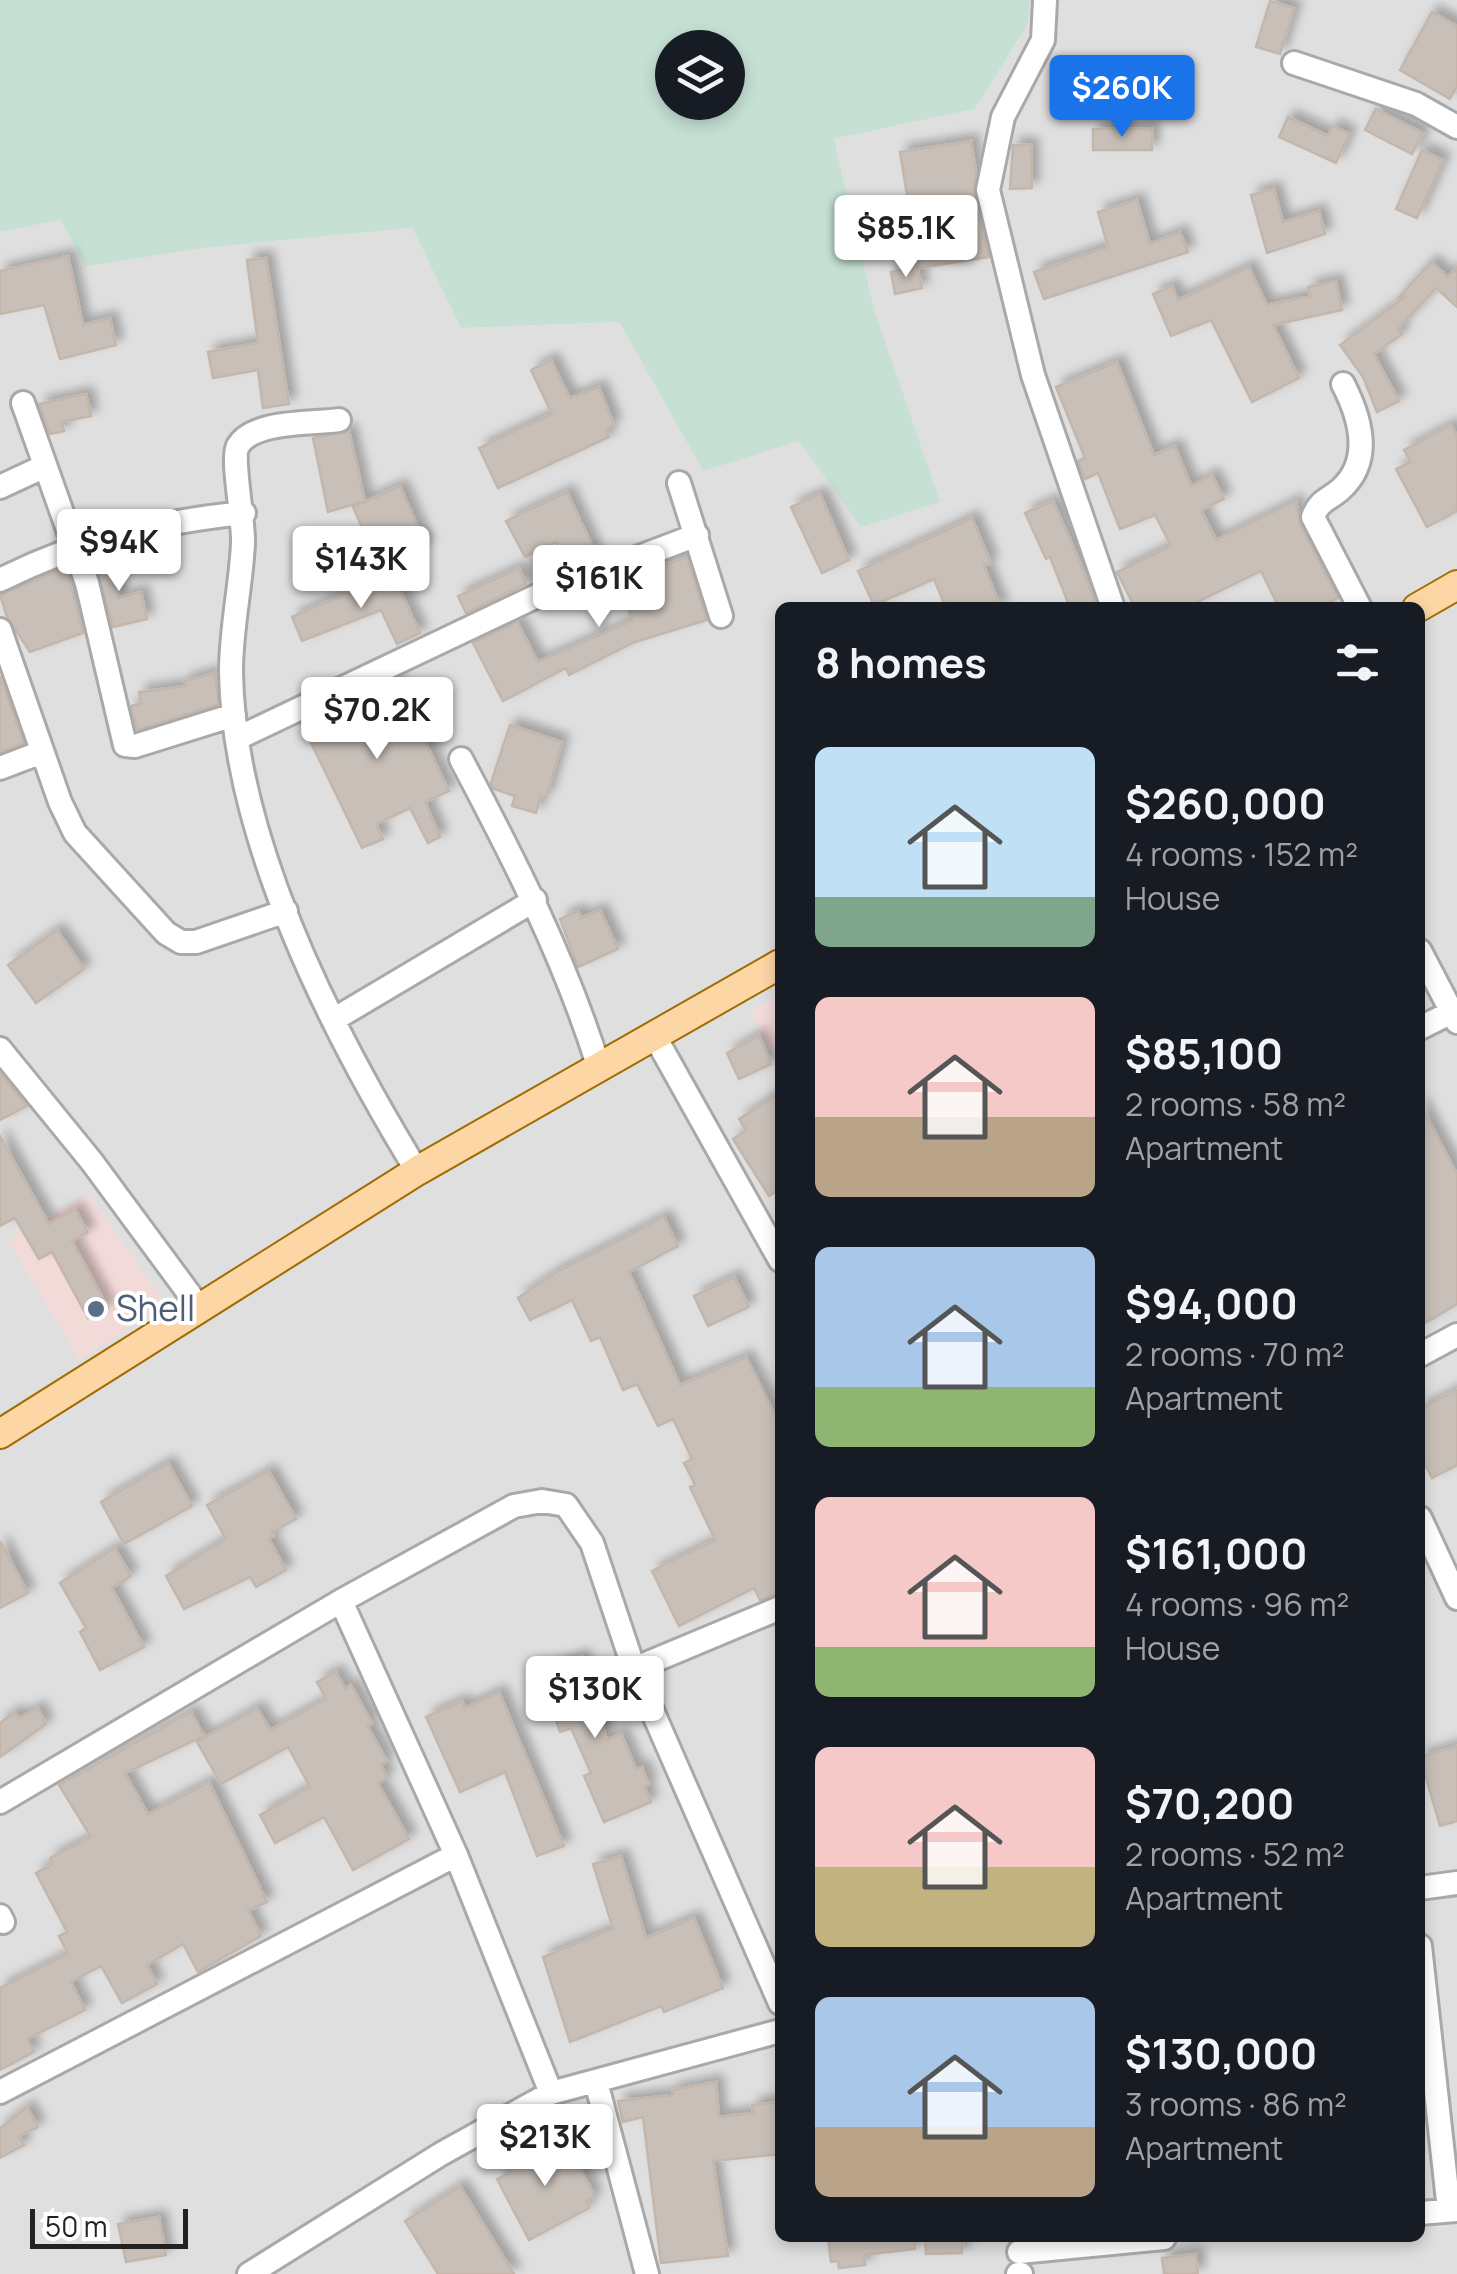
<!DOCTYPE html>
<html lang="en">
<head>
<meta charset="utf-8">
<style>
	:root { --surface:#171b24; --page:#20242c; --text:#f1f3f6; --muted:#9ea1a6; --accent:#1a73e8 }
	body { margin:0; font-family:Manrope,sans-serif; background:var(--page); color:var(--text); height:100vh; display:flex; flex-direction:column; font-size:38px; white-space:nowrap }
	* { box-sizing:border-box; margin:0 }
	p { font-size:32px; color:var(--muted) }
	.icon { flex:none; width:55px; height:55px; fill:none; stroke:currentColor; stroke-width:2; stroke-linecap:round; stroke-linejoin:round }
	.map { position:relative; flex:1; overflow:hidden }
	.details { position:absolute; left:775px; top:602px; width:650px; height:1640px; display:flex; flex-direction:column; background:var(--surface); border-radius:15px; box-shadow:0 5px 15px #0003 }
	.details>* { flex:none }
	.fabs { position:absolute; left:655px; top:30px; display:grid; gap:20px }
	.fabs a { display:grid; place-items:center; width:90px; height:90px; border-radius:50%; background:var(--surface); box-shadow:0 5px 15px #0003; font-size:50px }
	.scale { position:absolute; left:30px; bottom:25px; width:158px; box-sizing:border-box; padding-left:10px; border:5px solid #222; border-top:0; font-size:28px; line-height:35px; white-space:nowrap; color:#222; -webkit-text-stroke:8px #fff; paint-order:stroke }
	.price { position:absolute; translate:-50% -85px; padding:0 22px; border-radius:10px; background:#fff; color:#222; font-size:32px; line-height:65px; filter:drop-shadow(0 2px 5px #0008) }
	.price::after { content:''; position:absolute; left:50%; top:60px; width:30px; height:22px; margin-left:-15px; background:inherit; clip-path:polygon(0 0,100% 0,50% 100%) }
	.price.active { background:var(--accent); color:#fff }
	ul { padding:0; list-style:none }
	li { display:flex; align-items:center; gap:30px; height:250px; padding:0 40px }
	li span { display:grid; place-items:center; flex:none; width:280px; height:200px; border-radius:15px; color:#555 }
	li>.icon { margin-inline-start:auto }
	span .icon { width:120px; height:120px; fill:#fffc; stroke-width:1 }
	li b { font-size:42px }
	h2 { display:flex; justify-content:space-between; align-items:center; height:120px; padding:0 40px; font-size:42px }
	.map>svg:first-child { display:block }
</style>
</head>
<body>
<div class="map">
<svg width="1457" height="2274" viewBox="0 0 1457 2274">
	<defs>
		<filter id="shadow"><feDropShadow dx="7" dy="-7" stdDeviation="5" flood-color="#0004"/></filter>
	</defs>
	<rect width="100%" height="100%" fill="#f2efe9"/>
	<path fill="#e0dfdf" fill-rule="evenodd" d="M1030 0H1457V2274H0V232L61 220 85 267 203 248 412 228 461 328 619 322 703 471 875 312 834 139 975 109 1028 24ZM780 608H1420V2238H780Z"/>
	<path fill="#f2dad9" d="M780 994V1066L750 1011Z
		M89 1195 166 1304 79 1360 8 1240Z"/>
	<path fill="#c6e0d4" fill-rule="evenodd" d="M0 0H1030L1028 24 975 109 834 139 875 312 940 502 861 527 799 441 703 471 619 322 461 328 412 228 203 248 85 267 61 220 0 232ZM672 48H728V102H672Z"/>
	<path fill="#c7bfb8" stroke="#c4b6ab" stroke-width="2.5" filter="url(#shadow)" d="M1270 1 1294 8 1280 54 1256 47Z
		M1432 12 1457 26V86L1450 99 1400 70Z
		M1376 109 1423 133 1412 154 1365 130Z
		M1288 117 1328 136 1333 126 1349 134 1336 163 1279 137Z
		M1093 129H1152V150H1093Z
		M971 141 976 172 973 194 989 257 919 268 900 152Z
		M1013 145H1031L1032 188 1010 189Z
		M1422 150 1443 160 1417 218 1396 209Z
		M1274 189 1283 222 1319 211 1325 234 1267 253 1251 195Z
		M1137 200 1150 244 1180 232 1188 252 1044 299 1034 272 1108 247 1098 212Z
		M68 256 83 325 110 318 116 345 60 359 44 305 0 314V271Z
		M266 258 289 404 263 408 258 370 213 378 208 352 258 343 247 260Z
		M1431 262 1448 277 1457 267V307L1436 288 1398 329 1402 334 1374 354 1399 401 1377 412 1363 377 1340 345 1406 296 1398 298Z
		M917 266 922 288 895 294 891 272Z
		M1249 267 1267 305 1310 296 1308 287 1336 281 1342 310 1273 325 1299 378 1252 402 1211 320 1171 336 1153 294 1172 286 1178 300Z
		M551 360 570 398 599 387 614 425 606 429 609 437 498 488 479 448 552 414 531 370Z
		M1117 362 1154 455 1175 446 1191 486 1212 475 1224 499 1201 510 1216 540 1296 501 1300 524 1338 598 1318 608H1279L1261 571 1185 608H1135L1117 572 1171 546 1155 515 1120 529 1098 473 1085 479 1078 461 1085 458 1056 387Z
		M86 394 91 416 62 422 64 431 50 434 39 404Z
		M1451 425 1457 436V511L1427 527 1396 469 1411 462 1404 450Z
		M349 431 365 501 328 512 313 438Z
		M400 486 426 546 379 566 353 507Z
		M567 492 596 554 568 568 556 542 525 557 506 521Z
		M820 494 849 560 822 573 791 507Z
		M1053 501 1079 560 1097 608H1070L1050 557 1046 559 1025 513Z
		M972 518 991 563 984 566 1001 608H946L934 579 874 605 858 571Z
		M129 548 131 555 109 560 118 598 141 592 147 619 113 627 94 558Z
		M687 557 707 620 635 642 569 675 566 668 503 701 473 643 517 622 538 662 632 621 621 580Z
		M66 568 83 633 30 652 7 617 0 595Z
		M519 568 526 584 466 613 458 596Z
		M392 573 420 633 397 644 381 610 302 641 292 617Z
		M215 673 219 704 137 730 131 706 141 703 139 692 186 686 184 681Z
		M0 676 24 743 0 752Z
		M395 680 449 791 425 802 440 837 428 843 410 808 376 824 383 839 362 848 302 724Z
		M510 725 562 742 546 798 541 796 536 813 512 806 515 796 494 789 491 783Z
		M600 910 618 949 578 967 560 919 578 911 581 918Z
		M57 930 84 969 36 1003 8 965Z
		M759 1035 771 1064 739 1079 727 1053Z
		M0 1073 27 1106 0 1120Z
		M780 1093V1189L769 1196 733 1139 746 1130 739 1119Z
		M1420 1104 1457 1174V1304L1420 1326Z
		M0 1136 49 1224 75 1209 88 1232 72 1241 108 1308 88 1318 52 1252 39 1259 15 1218 0 1226Z
		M664 1217 678 1246 629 1272 680 1385 746 1357 780 1425V1593L760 1600 754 1588 679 1626 652 1571 715 1540 690 1487 695 1485 684 1463 692 1459 673 1419 658 1426 637 1384 623 1390 600 1337 591 1341 572 1300 530 1320 518 1298 555 1273Z
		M734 1277 749 1307 708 1326 694 1296Z
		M1457 1390V1465L1432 1478 1420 1455V1409Z
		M168 1463 192 1506 124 1544 101 1502Z
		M269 1471 296 1519 272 1532 274 1536 269 1539 286 1570 256 1587 250 1577 184 1609 166 1576 226 1539 207 1505Z
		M0 1541 28 1593 0 1608Z
		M115 1548 131 1576 112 1588 144 1647 100 1670 80 1632 86 1628 60 1583Z
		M582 1656 607 1740 621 1734 636 1769 642 1767 649 1784 644 1786 651 1802 604 1822 584 1776 591 1773 571 1728 560 1732 539 1671Z
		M336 1672 345 1689 351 1685 372 1723 367 1725 387 1761 381 1765 387 1778 378 1783 409 1839 353 1870 324 1817 275 1843 260 1815 310 1787 288 1747 221 1784 197 1742 257 1708 270 1730 326 1699 317 1682Z
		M499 1692 564 1846 537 1856 505 1772 460 1792 426 1717 462 1701 465 1708Z
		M38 1708 46 1724 0 1757V1723L15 1712 19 1718Z
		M191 1712 204 1736 125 1773 148 1814 209 1782 267 1902 248 1910 261 1936 198 1972 183 1944 147 1965 157 1984 122 2003 101 1966 71 1982 85 2010 27 2039 34 2052 0 2070V1988L68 1954 59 1936 67 1932 36 1873 53 1864 50 1858 91 1837 59 1785Z
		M1457 1746V1821L1440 1826 1420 1757Z
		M621 1856 646 1938 694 1918 723 1988 664 2012 661 2006 570 2042 543 1957 613 1929 593 1864Z
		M716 2082 719 2117 753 2113 752 2105 780 2102V2154L713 2161 728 2256 661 2263 643 2117 623 2122 618 2101 672 2095 673 2090Z
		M27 2107 38 2127 19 2136 24 2145 0 2158V2128Z
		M551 2141 559 2155 570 2149 595 2197 586 2201 589 2208 529 2240 497 2179 510 2173 506 2164Z
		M460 2186 514 2274H438L405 2221Z
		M159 2217 166 2255 126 2262 118 2224Z
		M828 2238H915V2249L864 2255 865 2265 839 2268 838 2261 831 2262Z
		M925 2238H962V2253L926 2254Z
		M1196 2254 1198 2274H1164L1162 2258Z"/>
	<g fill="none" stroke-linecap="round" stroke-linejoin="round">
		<g stroke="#a9a9a9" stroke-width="28">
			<path id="minor" d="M1045 0 1043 40 1003 117 988 190 1033 375 1113 608
				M1294 63 1416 104 1457 127
				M1343 384C1360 417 1373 460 1341 489 1329 500 1319 500 1313 517L1360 608
				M23 403 87 583 125 745 135 746 234 715
				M339 420C312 424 253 420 238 446 231 458 244 521 243 543 241 586 231 628 231 671 233 839 331 1030 417 1171
				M679 483 721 616
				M0 487 45 466
				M0 580C80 540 156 522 244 513
				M0 630 60 802 75 833 166 933 181 942H196L286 911
				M240 737 539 595 697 535
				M461 759C515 861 565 959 599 1068
				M0 768 42 752
				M1420 951 1457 1022
				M333 1020 535 900
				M1420 1028 1452 1012
				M654 1035 780 1260
				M0 1049 92 1162 199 1307
				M1420 1355 1457 1335
				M1420 1518 1457 1598
				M341 1601 456 1855 551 2093
				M634 1669 780 1608
				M0 1802 341 1601 514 1506 542 1501 566 1505 592 1543 634 1669 780 2003
				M1420 1888 1457 1883
				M0 1916 3 1922
				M1420 1946 1449 2210
				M596 2082 647 2274
				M0 2092 456 1855
				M1420 2213 1457 2210
				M1019 2252 1164 2238
				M249 2274 441 2154 551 2093 780 2031
				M1018 2274H1021"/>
		</g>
		<g stroke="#a06b00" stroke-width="32">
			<path id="major" d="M1417 608 1457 585
				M0 1434 417 1171 780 964"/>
		</g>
		<use href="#minor" stroke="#fff" stroke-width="22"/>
		<use href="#major" stroke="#fcd6a4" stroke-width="28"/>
	</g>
	<circle fill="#5c6f8a" stroke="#fff" stroke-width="4" cx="96" cy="1309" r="10"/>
	<g text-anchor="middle" stroke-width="8" stroke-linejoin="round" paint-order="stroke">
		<g font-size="35" fill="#4e5e75" stroke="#fff" text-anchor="start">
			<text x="116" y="1321">Shell</text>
		</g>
	</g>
</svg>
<div class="fabs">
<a><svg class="icon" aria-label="layers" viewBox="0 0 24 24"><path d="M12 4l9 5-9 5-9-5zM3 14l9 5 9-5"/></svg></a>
</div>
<div class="scale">50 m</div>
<b class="price active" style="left:1122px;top:140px">$260K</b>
<b class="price" style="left:906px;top:280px">$85.1K</b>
<b class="price" style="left:119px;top:594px">$94K</b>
<b class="price" style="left:361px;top:611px">$143K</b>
<b class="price" style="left:599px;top:630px">$161K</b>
<b class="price" style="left:377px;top:762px">$70.2K</b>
<b class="price" style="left:595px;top:1741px">$130K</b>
<b class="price" style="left:545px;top:2189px">$213K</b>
<section class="details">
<h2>8 homes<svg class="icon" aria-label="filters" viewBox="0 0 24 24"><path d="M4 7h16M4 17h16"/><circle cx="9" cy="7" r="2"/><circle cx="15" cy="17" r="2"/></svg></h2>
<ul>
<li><span style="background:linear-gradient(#bfe0f5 75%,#7fa58c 0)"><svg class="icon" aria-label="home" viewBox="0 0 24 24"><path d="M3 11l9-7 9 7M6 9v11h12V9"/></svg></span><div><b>$260,000</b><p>4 rooms · 152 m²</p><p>House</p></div></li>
<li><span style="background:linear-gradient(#f6c9c9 60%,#b9a48a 0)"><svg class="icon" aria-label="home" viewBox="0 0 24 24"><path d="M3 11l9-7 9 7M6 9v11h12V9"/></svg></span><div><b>$85,100</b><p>2 rooms · 58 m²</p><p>Apartment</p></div></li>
<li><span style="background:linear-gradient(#a9c7e8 70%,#8fb573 0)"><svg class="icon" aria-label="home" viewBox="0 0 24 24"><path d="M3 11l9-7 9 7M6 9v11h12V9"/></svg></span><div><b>$94,000</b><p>2 rooms · 70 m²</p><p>Apartment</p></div></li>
<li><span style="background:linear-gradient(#f6c9c9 75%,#8fb573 0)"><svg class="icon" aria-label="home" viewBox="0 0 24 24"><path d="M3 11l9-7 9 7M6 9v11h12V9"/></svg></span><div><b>$161,000</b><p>4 rooms · 96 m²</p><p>House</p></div></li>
<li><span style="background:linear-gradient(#f6c9c9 60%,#c2b280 0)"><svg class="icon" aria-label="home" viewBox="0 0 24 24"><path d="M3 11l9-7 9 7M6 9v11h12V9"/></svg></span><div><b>$70,200</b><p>2 rooms · 52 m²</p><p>Apartment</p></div></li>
<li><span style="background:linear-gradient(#a9c7e8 65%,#b9a48a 0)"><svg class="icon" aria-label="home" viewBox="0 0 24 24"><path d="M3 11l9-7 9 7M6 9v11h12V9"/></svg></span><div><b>$130,000</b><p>3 rooms · 86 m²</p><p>Apartment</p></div></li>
</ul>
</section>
</div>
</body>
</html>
